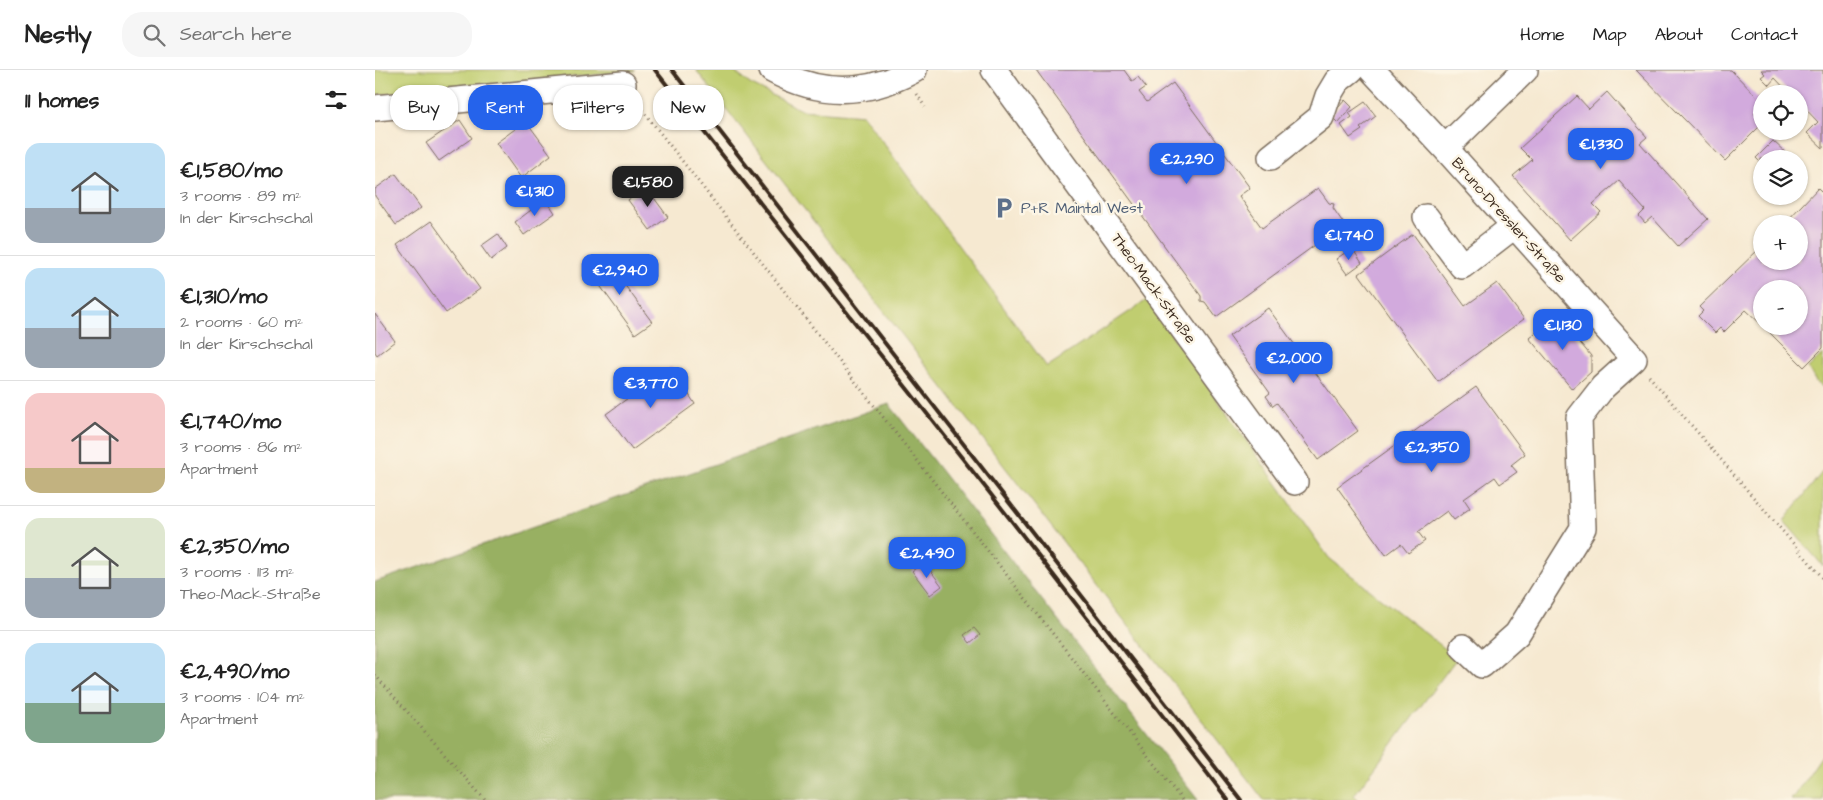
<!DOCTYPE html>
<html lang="en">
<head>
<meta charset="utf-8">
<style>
	:root { --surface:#fff; --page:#f6f6f6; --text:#222; --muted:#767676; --line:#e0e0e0; --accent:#2563eb }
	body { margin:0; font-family:"Architects Daughter",sans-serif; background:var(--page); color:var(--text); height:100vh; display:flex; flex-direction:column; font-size:19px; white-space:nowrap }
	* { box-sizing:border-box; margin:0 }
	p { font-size:16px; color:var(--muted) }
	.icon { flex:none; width:28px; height:28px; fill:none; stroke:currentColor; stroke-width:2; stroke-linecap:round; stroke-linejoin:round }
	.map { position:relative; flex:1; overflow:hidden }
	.details { display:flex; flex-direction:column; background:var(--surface); width:375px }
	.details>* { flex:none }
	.top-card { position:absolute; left:15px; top:15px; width:475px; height:45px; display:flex; gap:10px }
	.buttons { position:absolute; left:1378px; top:15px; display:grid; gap:10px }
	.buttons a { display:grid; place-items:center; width:55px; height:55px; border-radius:50%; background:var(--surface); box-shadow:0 1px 4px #0004; font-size:25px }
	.price { position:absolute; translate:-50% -42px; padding:0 11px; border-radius:10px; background:var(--accent); color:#fff; font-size:16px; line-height:32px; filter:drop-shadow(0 1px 2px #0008) }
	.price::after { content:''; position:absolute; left:50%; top:30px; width:15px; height:11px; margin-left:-8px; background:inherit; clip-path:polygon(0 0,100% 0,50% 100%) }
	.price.selected { background:#222; color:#fff }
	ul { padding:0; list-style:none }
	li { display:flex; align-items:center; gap:15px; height:125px; padding:0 25px }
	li+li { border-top:1px solid var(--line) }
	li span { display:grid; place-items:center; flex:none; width:140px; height:100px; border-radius:15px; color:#555 }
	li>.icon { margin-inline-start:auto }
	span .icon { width:60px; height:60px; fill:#fffc; stroke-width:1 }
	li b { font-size:21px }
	h2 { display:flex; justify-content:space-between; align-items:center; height:60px; padding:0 25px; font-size:21px }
	.chip { padding:0 18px; border-radius:20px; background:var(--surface); box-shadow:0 1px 4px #0004; font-size:18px; line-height:45px }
	.chip.selected { background:var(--accent); color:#fff }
	header { display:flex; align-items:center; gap:30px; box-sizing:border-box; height:70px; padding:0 25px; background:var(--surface); border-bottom:1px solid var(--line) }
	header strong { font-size:24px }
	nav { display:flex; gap:28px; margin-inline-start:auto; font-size:18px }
	.search { width:350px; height:45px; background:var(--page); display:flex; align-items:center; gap:12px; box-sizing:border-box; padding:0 18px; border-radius:20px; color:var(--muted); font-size:19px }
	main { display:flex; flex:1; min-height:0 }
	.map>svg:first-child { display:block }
</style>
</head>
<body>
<header>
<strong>Nestly</strong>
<div class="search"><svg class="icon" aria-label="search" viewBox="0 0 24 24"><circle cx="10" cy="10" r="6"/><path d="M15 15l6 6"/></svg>Search here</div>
<nav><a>Home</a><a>Map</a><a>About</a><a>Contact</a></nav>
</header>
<main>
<section class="details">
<h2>11 homes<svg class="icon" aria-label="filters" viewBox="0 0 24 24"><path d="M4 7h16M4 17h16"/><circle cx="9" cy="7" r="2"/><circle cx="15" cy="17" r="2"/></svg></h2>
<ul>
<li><span style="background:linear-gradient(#bfe0f5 65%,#9aa5b1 0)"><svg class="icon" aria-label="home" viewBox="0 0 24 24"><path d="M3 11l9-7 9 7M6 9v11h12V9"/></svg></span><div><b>€1,580/mo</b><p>3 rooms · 89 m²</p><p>In der Kirschschal</p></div></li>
<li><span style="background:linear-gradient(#bfe0f5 60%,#9aa5b1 0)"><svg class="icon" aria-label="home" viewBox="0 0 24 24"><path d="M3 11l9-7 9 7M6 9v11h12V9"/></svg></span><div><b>€1,310/mo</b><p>2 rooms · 60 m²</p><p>In der Kirschschal</p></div></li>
<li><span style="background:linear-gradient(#f6c9c9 75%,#c2b280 0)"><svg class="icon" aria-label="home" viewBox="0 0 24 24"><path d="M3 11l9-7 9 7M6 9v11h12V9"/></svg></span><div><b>€1,740/mo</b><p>3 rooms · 86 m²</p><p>Apartment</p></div></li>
<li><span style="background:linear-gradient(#dfe7d0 60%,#9aa5b1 0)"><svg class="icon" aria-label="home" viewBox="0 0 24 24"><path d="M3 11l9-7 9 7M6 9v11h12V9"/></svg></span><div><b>€2,350/mo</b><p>3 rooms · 113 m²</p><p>Theo-Mack-Straße</p></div></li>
<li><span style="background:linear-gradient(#bfe0f5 60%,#7fa58c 0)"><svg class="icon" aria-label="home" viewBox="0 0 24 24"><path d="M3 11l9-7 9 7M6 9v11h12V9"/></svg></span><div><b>€2,490/mo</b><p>3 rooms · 104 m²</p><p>Apartment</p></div></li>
</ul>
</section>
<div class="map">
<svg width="1448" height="730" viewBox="0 0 1448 730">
	<rect width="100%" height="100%" fill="#fcf5e5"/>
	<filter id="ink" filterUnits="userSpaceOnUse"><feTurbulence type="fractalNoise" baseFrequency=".02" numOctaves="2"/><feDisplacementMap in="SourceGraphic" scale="10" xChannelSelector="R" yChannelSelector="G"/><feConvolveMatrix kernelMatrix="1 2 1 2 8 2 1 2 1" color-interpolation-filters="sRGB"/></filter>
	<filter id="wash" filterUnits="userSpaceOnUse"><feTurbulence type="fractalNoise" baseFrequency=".0096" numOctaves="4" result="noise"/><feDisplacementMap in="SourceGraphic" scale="20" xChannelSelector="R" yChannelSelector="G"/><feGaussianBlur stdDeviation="1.12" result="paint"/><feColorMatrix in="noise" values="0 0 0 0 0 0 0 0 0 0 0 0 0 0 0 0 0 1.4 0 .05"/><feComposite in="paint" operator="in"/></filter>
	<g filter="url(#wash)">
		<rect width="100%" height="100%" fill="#f6e9d1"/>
		<path fill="#c0cd6f" stroke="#7e7c46" d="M0 0H259L260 1 0 25Z
			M321 0H357L375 14 426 40 488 45 672 297 772 230 954 488 1082 588 979 725 984 730H889Z
			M1448 283V317L1441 312 1433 298Z
			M1448 401V496L1409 451Z
			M1448 684V730H1416Z"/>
		<path fill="#98b062" stroke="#6a6d40" d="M514 334 823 730H0V512Z"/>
		<g id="blocks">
			<path fill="#d2aadd" d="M661 0H749L757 11 763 7 771 17 764 22 772 32 798 13 875 118 864 126 887 158 943 118 954 133 959 134 958 138 969 154 841 247 830 232 826 231V226Z
				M1261 0H1356L1386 31V36L1379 43 1386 51V55L1350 91Z
				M1386 0H1448V78L1432 63 1443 52 1424 32V24H1415L1400 8 1394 15 1386 7 1390 4Z
				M1232 22 1272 67 1265 73 1333 149 1303 176 1277 147 1270 153 1264 146 1270 140 1244 111 1218 134 1226 142 1195 170 1138 106 1157 90 1145 78 1202 26 1214 39Z
				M970 30 977 37 963 53 956 46Z
				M990 32 1001 46 985 58 987 60 975 68 966 55 977 47 974 43Z
				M85 50 97 68 64 91 51 73Z
				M151 51 176 85 146 108 121 73Z
				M1398 71 1411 83 1405 89H1386V93L1381 88Z
				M21 104 46 138 21 155 0 126V119Z
				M271 117 293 147 275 160 253 130Z
				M1443 118 1448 123V278L1429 297 1388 256H1424V219H1386V254L1371 240 1349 262 1345 258 1340 263 1323 246 1328 241 1324 237 1386 177V191H1424V154H1409Z
				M171 129 180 143 149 165 140 152Z
				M56 151 105 219 71 243 22 175Z
				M123 164 132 178 116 190 106 176Z
				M1038 164 1090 236 1122 213 1149 249 1063 312 984 204Z
				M977 178 987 193 972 204 961 189Z
				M229 187 277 252 260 264 213 199Z
				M893 238 936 297 938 295 935 292 939 289 942 293 950 287 953 292 940 302 983 361 943 390 902 333 898 336 891 326 895 323 854 266Z
				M0 244 20 271 2 285 0 282Z
				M1182 245 1216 286V302L1197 319 1154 268Z
				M296 297 320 334 257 380 231 344Z
				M1101 317 1150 384 1136 395 1142 402 1125 414 1120 407 1089 429 1095 438 1079 450 1072 441 1043 462 1050 471 1033 483 1026 474 1011 485 962 417Z
				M549 492 567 516 555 525 537 501Z
				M599 558 605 565 595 573 589 565Z"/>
		</g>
	</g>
	<g filter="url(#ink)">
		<use href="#blocks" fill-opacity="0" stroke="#7c6d5d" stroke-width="1"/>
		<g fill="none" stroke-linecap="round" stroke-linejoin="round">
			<g stroke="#7c6d5d" stroke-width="28">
				<path id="minor" d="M397 0C445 26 490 26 539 0
					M619 0 920 412
					M997 0 1070 78 1259 289 1228 317 1204 348 1208 458 1142 564 1107 595 1088 577
					M0 38 248 14
					M1070 78 1150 0
					M896 87 946 47 953 26 962 11 976 0
					M1051 147 1087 196 1139 156"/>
			</g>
			<path stroke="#7c6d5d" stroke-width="3" stroke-dasharray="1 4" stroke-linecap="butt" d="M542 24 550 37
				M261 32 675 560 807 730
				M1274 306 1448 508
				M0 605 110 730"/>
			<use href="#minor" stroke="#fff" stroke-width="25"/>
			<path stroke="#3b2a1e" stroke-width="4" d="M280 0 614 422 853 730
				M297 0 866 730"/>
		</g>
	</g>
	<defs>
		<g id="parking-bare" transform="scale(1.725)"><path d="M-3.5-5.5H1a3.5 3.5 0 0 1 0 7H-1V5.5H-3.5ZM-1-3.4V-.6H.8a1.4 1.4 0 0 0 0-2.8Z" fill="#5c6f8a" stroke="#fcf5e5" stroke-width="2.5" paint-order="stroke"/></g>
	</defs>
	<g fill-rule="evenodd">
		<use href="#parking-bare" x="629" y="138"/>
	</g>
	<g text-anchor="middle" stroke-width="5" stroke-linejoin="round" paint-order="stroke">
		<g font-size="15" fill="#4e5e75" stroke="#fcf5e5" text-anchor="start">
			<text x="646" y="143">P+R Maintal West</text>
		</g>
		<g font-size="15" fill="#3b2a1e" stroke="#fcf5e5">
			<text transform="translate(1134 150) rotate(48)" y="5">Bruno-Dressler-Straße</text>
			<text transform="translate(779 218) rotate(54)" y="5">Theo-Mack-Straße</text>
		</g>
	</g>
</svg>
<div class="buttons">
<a><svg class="icon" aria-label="locate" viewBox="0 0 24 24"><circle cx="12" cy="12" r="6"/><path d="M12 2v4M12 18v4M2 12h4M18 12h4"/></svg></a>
<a><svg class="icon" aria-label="layers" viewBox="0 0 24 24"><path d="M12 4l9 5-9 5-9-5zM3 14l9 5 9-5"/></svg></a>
<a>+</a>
<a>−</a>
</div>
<b class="price" style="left:1226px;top:100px">€1,330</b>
<b class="price" style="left:812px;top:115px">€2,290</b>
<b class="price selected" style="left:273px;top:138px">€1,580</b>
<b class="price" style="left:160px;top:147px">€1,310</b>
<b class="price" style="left:974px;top:191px">€1,740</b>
<b class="price" style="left:245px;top:226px">€2,940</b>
<b class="price" style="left:1188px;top:281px">€1,130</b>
<b class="price" style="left:919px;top:314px">€2,000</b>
<b class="price" style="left:276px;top:339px">€3,770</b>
<b class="price" style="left:1057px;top:403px">€2,350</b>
<b class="price" style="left:552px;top:509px">€2,490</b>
<div class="top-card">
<a class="chip">Buy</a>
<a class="chip selected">Rent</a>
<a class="chip">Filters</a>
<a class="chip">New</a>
</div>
</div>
</main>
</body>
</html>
